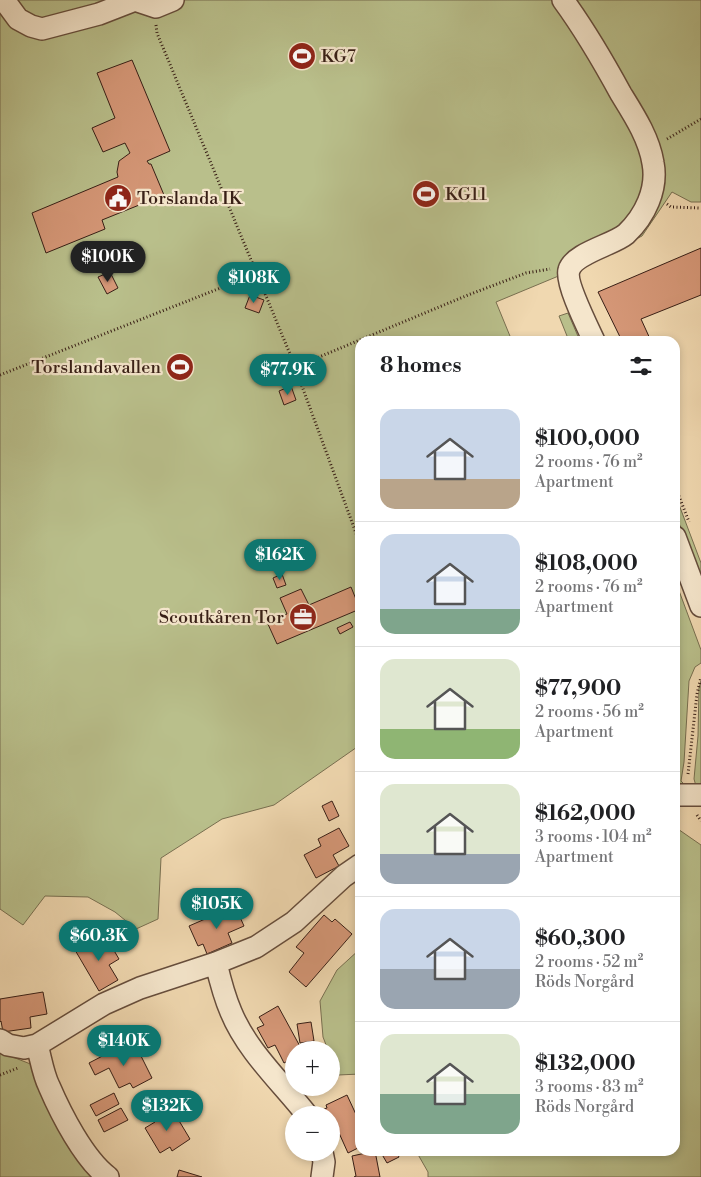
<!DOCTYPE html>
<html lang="en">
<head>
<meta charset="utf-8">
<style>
	:root { --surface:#fff; --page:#f6f6f6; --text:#202124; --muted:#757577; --line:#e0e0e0; --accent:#0f766e }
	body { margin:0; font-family:"Libre Bodoni",serif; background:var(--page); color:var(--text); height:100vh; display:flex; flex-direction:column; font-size:19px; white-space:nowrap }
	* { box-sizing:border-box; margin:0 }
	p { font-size:16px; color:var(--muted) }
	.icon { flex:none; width:28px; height:28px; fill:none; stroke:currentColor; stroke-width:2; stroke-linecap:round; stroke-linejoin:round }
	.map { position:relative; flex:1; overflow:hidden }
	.side { position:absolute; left:355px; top:336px; width:325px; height:820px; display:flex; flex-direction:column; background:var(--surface); border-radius:15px; box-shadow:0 2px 8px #0003 }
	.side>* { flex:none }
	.fabs { position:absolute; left:285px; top:1041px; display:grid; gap:10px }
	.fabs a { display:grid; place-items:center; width:55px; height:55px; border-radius:50%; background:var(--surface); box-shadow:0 2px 8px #0003; font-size:25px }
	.price { position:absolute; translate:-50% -42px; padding:0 11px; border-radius:18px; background:var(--accent); color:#fff; font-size:16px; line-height:32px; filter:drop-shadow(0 1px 2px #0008) }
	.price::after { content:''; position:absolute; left:50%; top:30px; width:15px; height:11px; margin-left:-8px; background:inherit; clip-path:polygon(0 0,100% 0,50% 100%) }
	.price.active { background:#222; color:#fff }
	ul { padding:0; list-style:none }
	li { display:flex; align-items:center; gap:15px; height:125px; padding:0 25px }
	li+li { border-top:1px solid var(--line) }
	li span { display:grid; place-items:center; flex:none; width:140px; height:100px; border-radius:15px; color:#555 }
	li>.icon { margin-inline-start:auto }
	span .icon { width:60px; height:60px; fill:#fffc; stroke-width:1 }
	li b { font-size:21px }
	h2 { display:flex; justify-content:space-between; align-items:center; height:60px; padding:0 25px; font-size:21px }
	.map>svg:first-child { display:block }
</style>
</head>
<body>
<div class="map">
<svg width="701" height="1177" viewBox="0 0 701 1177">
	<rect width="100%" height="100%" fill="#f0d8b0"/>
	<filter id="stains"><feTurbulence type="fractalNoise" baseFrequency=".004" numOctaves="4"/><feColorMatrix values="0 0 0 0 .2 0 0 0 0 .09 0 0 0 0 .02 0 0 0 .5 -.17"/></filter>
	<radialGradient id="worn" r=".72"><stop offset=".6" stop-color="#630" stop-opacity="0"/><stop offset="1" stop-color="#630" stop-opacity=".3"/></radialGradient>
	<path fill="#b9bf8b" stroke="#786f50" d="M0 0H701V202H691L672 192 642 236 585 265 496 302 512 341H360V745L274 805 222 819 161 858 158 919 136 929 115 912 88 897 45 896 23 925 0 909Z
		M568 313 580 341H569L559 316Z
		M675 494 701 563V579L675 513Z
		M675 580 701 650V663L695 667 689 681 684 762 681 781 685 785H675Z
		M701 681V786H696L694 779 698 736 699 688Z
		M675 827 701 845V1177H428V1172L416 1151H675Z
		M360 949V1074L338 1075 331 1057V1050H328L323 1037 320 1001 337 970Z
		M0 1052 33 1065 94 1177H0Z"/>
	<path fill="#d59777" stroke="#381f16" d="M132 60 170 151 147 161 149 164H151L164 195 102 220 105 229 46 253 32 213 118 177 117 172 119 161 130 153 125 143 103 152 92 128 115 118 97 73Z
		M701 248V295L641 319 651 341H622L598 292Z
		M110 272 118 288 107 294 98 277Z
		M250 295 264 300 259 313 245 308Z
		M282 358 286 368 277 373 272 362Z
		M291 386 296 400 284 405 279 391Z
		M282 574 286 585 277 588 273 578Z
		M351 587 360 609 277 644 267 622 287 614 280 598 301 589 309 605Z
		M350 622 353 627 340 634 337 628Z
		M332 801 339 816 329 821 322 806Z
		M339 828 349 846 333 855 339 866 316 878 304 855 321 846 318 839Z
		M235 906 244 926 228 933 232 943 207 954 203 944 198 946 189 926Z
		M324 915 332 922 335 919 352 934 306 987 289 972 304 953 296 947Z
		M106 937 119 959 109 965 118 980 99 991 75 950 95 939 97 942Z
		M43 992 47 1014 30 1017 31 1028 3 1032 1 1021 0 1022V999Z
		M278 1006 302 1050H294V1058L284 1063 275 1045 268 1048 257 1028 264 1025 259 1017Z
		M311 1022 314 1041 300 1043 297 1024Z
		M136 1046 152 1078 133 1088 130 1083 119 1088 109 1068 95 1075 89 1063 116 1049 119 1055Z
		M114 1093 119 1104 96 1116 90 1105Z
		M347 1095 360 1123V1147L348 1153 339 1133 331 1137V1115H320L319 1111 327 1108 326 1105Z
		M121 1108 128 1120 104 1132 98 1120Z
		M172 1109 190 1139 172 1151 170 1147 160 1153 145 1128 155 1122 154 1120Z
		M375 1151 380 1177H354L356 1176 352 1156Z
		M380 1151H396L399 1157 387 1163Z
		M179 1170 202 1177H177Z"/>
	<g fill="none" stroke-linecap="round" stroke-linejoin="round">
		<g stroke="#664d3c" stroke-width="24">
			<path id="street" d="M4 0 18 19 31 26 42 29 99 14 135 0 156 7 173 0
				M563 0C585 30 603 61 621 94 634 115 649 138 653 163 658 189 645 216 626 234 613 245 574 253 569 270 565 282 588 328 594 341
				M675 537 701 606
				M675 795H701
				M216 963C220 980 224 996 231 1012 247 1051 281 1082 307 1115
				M0 1040 8 1045 24 1048 37 1045 104 1004 140 988 216 963 256 947 294 922 344 876 360 865
				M37 1045C41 1059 43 1074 49 1086 61 1114 84 1159 108 1177
				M322 1177 324 1162 322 1152"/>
		</g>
		<path stroke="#381f16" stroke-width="3" stroke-dasharray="1 2.5" stroke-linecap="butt" d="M156 25 157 33 295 366
			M667 139 701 119
			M667 204 671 207 701 208
			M0 375 256 274
			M675 486 689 522
			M360 544 295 367 468 295 526 273 550 269
			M688 774 697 694 701 677
			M697 815 701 821
			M0 1075 18 1068"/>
		<use href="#street" stroke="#f5e6cc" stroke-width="21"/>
	</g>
	<defs>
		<g id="stadium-disc" transform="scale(1.4375)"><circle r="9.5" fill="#8f2418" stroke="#f5e6cc"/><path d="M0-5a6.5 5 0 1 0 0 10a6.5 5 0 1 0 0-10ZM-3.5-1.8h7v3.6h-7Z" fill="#fff"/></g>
		<g id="civic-disc" transform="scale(1.4375)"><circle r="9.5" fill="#8f2418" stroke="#f5e6cc"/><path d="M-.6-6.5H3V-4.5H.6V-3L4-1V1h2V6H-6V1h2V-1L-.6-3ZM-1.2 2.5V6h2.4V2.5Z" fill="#fff"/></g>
		<g id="office-disc" transform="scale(1.4375)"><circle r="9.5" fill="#8f2418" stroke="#f5e6cc"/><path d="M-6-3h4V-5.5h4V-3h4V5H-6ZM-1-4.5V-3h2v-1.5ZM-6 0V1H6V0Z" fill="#fff"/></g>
	</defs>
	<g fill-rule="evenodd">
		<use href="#stadium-disc" x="302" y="56"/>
		<use href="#stadium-disc" x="426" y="194"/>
		<use href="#civic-disc" x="118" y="198"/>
		<use href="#stadium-disc" x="180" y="367"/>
		<use href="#office-disc" x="303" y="617"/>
	</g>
	<g text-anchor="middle" stroke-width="4.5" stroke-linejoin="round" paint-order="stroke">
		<g font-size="18" fill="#381f16" stroke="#f5e6cc" text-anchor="start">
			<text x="321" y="62">KG7</text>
			<text x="445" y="200">KG11</text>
			<text x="137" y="204">Torslanda IK</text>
			<text x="161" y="373" text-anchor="end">Torslandavallen</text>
			<text x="284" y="623" text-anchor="end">Scoutkåren Tor</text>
		</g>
	</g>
	<rect width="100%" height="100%" filter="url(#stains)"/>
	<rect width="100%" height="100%" fill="url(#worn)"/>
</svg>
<div class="fabs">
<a>+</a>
<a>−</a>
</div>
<b class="price active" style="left:108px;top:283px">$100K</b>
<b class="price" style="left:254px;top:304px">$108K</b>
<b class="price" style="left:288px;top:396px">$77.9K</b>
<b class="price" style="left:280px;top:581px">$162K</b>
<b class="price" style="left:217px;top:930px">$105K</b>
<b class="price" style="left:99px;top:962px">$60.3K</b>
<b class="price" style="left:124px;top:1067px">$140K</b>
<b class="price" style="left:167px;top:1132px">$132K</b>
<section class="side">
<h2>8 homes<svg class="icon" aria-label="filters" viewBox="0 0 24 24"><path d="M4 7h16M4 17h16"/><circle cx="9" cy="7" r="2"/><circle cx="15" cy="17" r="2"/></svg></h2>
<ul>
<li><span style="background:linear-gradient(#c9d6e8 70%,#b9a48a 0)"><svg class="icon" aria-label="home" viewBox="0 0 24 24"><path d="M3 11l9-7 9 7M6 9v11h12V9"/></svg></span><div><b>$100,000</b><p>2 rooms · 76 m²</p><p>Apartment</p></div></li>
<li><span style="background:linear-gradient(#c9d6e8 75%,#7fa58c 0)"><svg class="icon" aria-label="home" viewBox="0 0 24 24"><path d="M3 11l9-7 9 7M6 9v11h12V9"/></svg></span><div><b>$108,000</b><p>2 rooms · 76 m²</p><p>Apartment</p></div></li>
<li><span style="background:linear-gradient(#dfe7d0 70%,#8fb573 0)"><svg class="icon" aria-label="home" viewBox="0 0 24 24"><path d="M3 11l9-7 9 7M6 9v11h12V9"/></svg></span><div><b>$77,900</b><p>2 rooms · 56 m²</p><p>Apartment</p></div></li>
<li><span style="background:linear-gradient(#dfe7d0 70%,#9aa5b1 0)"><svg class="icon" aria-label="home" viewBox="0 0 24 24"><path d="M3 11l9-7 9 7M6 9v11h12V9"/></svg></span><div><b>$162,000</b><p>3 rooms · 104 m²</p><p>Apartment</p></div></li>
<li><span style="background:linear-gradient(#c9d6e8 60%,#9aa5b1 0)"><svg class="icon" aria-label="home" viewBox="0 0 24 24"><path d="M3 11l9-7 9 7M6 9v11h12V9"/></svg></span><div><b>$60,300</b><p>2 rooms · 52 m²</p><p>Röds Norgård</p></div></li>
<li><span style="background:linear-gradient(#dfe7d0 60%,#7fa58c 0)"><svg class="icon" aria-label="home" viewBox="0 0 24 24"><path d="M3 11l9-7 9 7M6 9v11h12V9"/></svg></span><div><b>$132,000</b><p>3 rooms · 83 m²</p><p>Röds Norgård</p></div></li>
</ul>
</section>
</div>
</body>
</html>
